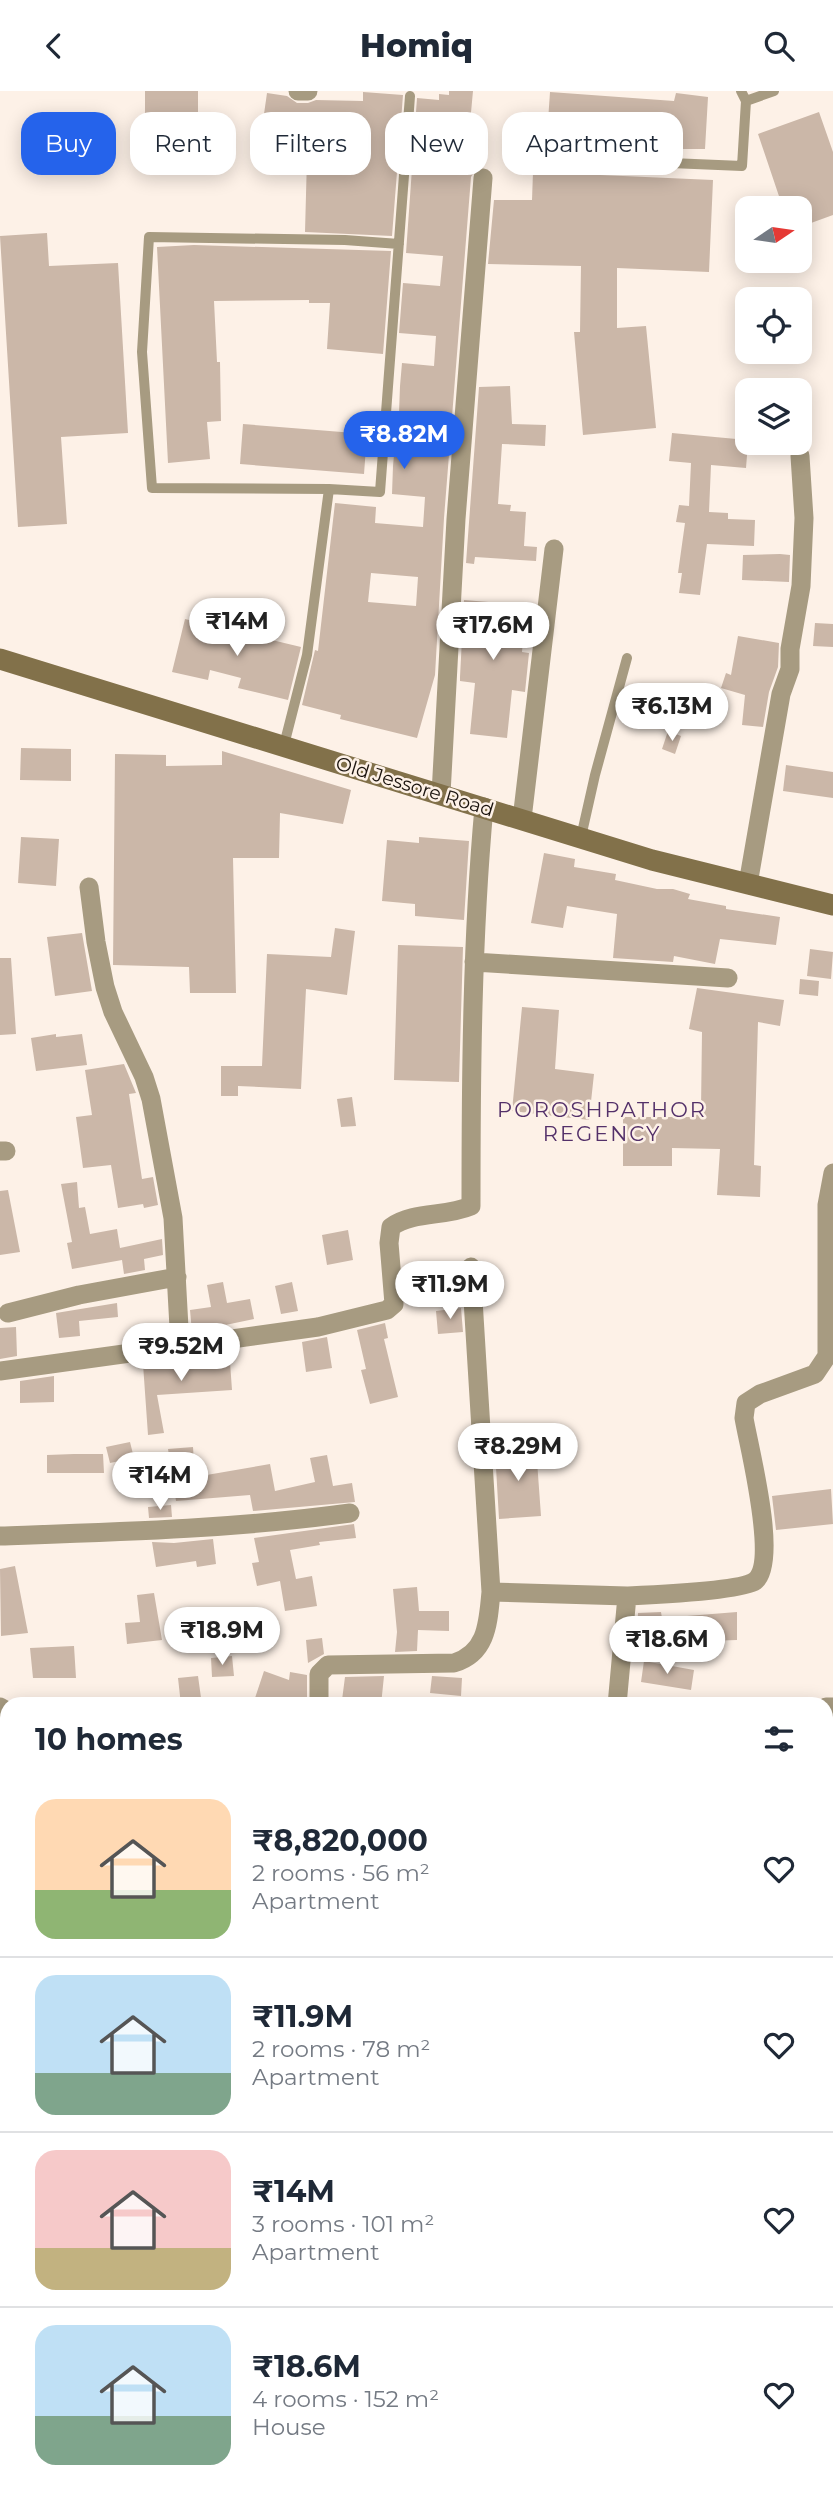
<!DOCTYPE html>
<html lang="en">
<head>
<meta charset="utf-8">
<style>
	:root { --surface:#fff; --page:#f6f6f7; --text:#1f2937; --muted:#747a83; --line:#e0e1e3; --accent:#2563eb }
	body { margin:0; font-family:Montserrat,sans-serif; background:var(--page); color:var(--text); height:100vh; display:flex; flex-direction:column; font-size:26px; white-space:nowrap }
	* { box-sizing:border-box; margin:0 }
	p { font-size:23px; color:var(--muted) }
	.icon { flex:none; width:38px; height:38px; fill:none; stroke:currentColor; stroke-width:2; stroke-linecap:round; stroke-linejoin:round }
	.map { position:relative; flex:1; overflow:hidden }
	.drawer { position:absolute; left:0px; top:1606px; width:833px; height:800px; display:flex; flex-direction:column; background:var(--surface); border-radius:21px 21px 0 0; box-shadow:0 4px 18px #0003 }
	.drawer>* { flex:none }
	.hud { position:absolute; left:21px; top:21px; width:791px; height:63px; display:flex; gap:14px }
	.needle { width:46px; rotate:77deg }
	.buttons { position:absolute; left:735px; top:105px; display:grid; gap:14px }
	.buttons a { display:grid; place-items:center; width:77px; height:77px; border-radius:14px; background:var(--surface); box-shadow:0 4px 18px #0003; font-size:35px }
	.price { position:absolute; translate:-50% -60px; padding:0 16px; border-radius:24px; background:#fff; color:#222; font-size:23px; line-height:46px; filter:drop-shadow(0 2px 4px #0008) }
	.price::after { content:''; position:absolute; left:50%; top:42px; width:21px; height:16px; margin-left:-10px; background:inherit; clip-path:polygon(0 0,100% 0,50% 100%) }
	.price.active { background:var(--accent); color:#fff }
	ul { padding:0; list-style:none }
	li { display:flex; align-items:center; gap:21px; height:175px; padding:0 35px }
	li+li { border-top:2px solid var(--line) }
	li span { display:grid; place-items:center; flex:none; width:196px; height:140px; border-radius:21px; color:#555 }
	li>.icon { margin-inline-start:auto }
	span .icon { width:84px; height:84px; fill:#fffc; stroke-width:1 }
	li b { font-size:30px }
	h2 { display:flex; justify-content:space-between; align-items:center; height:84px; padding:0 35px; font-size:30px }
	.pill { padding:0 24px; border-radius:21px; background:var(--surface); box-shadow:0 4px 18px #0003; font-size:24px; line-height:63px }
	.pill.active { background:var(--accent); color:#fff }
	header { display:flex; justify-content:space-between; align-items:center; height:91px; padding:0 35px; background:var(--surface); font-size:32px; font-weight:800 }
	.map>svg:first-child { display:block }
</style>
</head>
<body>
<header><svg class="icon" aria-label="back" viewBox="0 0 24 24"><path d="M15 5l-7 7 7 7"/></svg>Homiq<svg class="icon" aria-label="search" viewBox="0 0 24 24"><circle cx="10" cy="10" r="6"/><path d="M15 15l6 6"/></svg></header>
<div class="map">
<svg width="833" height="2406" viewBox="0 0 833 2406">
	<rect width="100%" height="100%" fill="#fdf1e7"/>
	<path fill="#cbb7a8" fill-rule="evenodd" d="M145 0H198V48H145Z
		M449 0H473L467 64 475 65V79L471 86 444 427 435 584 417 647 340 628 341 624 302 614 315 559 318 560 335 412 376 416 375 432 423 436 425 406 392 403 393 375 395 353 430 355 432 325 399 322 400 295 402 272 434 275 436 245 399 242 403 192 440 195 443 165 406 162 417 7 439 9V3L449 4ZM371 482 418 486 416 515 368 511Z
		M363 1 403 4 392 145 305 141 308 29 264 23 267 2 287 5 297 12H308L316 9 363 10Z
		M550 1 674 10 676 2 708 6 705 58H667L668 54 547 45Z
		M819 21 833 61V124L800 136V117H783L758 43Z
		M533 81 713 89 709 181 617 177V237L646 235 656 337 583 344 574 241H580L581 175 488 173 494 109H532Z
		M47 142 49 175 118 172 128 342 61 346 67 433 18 436 0 145Z
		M194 154 391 160 383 263 327 258 330 212H309V209L214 210 217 271H220L221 330 207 331 210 368 168 372 157 156Z
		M510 295 512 333 546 334 545 355 502 353 498 413 511 414 510 420 526 421 524 455 537 456 536 470 475 466 474 473 466 472 479 296Z
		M243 333 367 343 364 383 240 373Z
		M672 342 747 349 748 352 746 377 711 374 709 421 728 422V428L755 429 754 455 707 453 700 504 679 502 682 482H678L685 432 676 431 679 414 689 415 691 372 669 370Z
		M780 463 790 464 789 491 742 489 743 464Z
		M464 509 526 514 522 561 529 562 525 601 512 599 507 647 470 643 475 592 460 590V586Z
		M185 528 301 556 288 609 238 597 241 587 210 579 208 589 172 581Z
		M815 532 833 533V556L813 555Z
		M738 545 779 552 778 576 769 601 763 636 742 634 745 604 721 597 726 582 731 584Z
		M668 640 681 645 675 663 662 658Z
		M21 657 71 658V690L20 689Z
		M222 660 351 699 343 733 280 722 279 767H233L236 902H190L189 876 113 874 115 663 166 664V675L222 674Z
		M786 674 833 681V707L783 700Z
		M21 746 59 748 56 795 18 792Z
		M419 746 469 750 464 829 415 825V813L382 810 387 749 419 752Z
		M544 762 575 768 574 776 616 783 615 789 657 798H673L690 803 688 808 726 815V818L780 826 776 854 720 848 715 873 674 865 673 871 613 867 617 823 567 815 563 837 531 832Z
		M335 837 355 840 347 904 306 898 301 998 238 995V1005H221V975H262L267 863 331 866Z
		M82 842 92 900 55 905 47 846Z
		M398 854 463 856 459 991 394 989Z
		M810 858 833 861 831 888 807 885Z
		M0 867H11L16 943 0 944Z
		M800 888 819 890 818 905 799 903Z
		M697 897 784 909 780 935 758 931 754 1074 761 1075 760 1106 717 1104 720 1058 672 1057V1075H623V1026H694V1018H701L702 941 689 938Z
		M522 916 559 919 555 978 594 983 589 1029 512 1020Z
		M56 943V946L82 943 87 974 36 980 31 947Z
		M124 973 136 1002 129 1003 142 1088 153 1086 158 1114 144 1117 143 1113 118 1117 111 1074 83 1077 76 1026 92 1024 85 979Z
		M352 1006 356 1035 341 1036 337 1008Z
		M77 1091 79 1117 85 1116 90 1143 117 1138 120 1157 162 1148 163 1164 144 1168 145 1179 124 1183 122 1169 72 1178 67 1152 72 1151 61 1093Z
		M8 1099 20 1161 0 1164V1100Z
		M348 1139 353 1169 327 1174 322 1144Z
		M223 1191 227 1212 250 1208 254 1228 192 1241 190 1219 211 1216 207 1194Z
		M292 1191 298 1220 281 1223 275 1195Z
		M117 1212 118 1226 79 1230 80 1245 59 1247 56 1222Z
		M461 1217 463 1241 438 1243 436 1220Z
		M385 1232 388 1247 384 1248 398 1306 370 1313 361 1279 366 1278 357 1239Z
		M16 1236 17 1265 0 1268V1237Z
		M327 1246 332 1277 306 1281 302 1251Z
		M203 1264V1273L230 1271 232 1299 157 1304 164 1342 148 1344 143 1273Z
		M54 1285V1311L20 1312V1290Z
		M130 1351 134 1367 110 1372 106 1356Z
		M193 1356 195 1386 270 1373 275 1400 315 1391 310 1367 327 1364 333 1395 352 1392 355 1411 253 1420 250 1404 176 1410 168 1358Z
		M536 1356 541 1425 499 1428 495 1359Z
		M74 1363H103L104 1382H47V1364Z
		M831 1398 833 1433 776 1439 772 1405Z
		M171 1414 172 1426 149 1427 148 1416Z
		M354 1433 356 1447 319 1451 320 1454 290 1459 296 1488 312 1485 317 1515 285 1520 280 1490 257 1495 252 1472 259 1471 254 1447Z
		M213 1448 216 1473 197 1476 196 1470 156 1476 152 1451 174 1452Z
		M15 1475 28 1542 1 1545 0 1478Z
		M417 1496 419 1520H449V1540L418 1539 417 1560 395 1561 397 1541 393 1498Z
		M154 1502 162 1549 127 1553 125 1532 140 1531 137 1504Z
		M661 1521 662 1527 737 1521V1549L678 1551 677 1546 637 1548 638 1522Z
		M322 1547 324 1563 308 1572 306 1549Z
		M74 1555 76 1587H33L30 1557Z
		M232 1565 234 1585 212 1586 211 1567Z
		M644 1570 694 1579 691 1599 641 1591Z
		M264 1580 289 1589 290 1581 307 1584V1614H264L254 1610Z
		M198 1585 202 1614H181L178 1587Z
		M384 1585 381 1614 342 1609 345 1586Z
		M432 1585 462 1587 461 1605 430 1602Z"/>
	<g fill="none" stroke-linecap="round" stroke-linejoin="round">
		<path stroke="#a79b81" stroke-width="10" d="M741 0 746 10 774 0
			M528 66 742 75 746 10
			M329 398 152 397 142 261 149 146 345 149 399 153
			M284 654 307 564 329 398 380 401 410 5
			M581 746 595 684 627 567"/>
		<path stroke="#a79b81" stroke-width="19" d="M298 0H308
			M441 703 456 428 483 87
			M522 728 554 458
			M748 793 781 603 790 578V558L801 495 804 427 800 365
			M89 796 96 851 105 896 113 921 144 986 151 1008 173 1127 180 1255
			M474 871 728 887
			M0 1060H6
			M471 1176 491 1501
			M8 1222 79 1204 177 1186
			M0 1280 318 1236 387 1219 394 1213 389 1152 391 1136C414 1120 445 1126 471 1115 471 981 472 849 484 716
			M0 1445C117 1441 234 1438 350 1422
			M319 1614V1583L328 1574 454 1572C488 1562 488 1530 491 1501L627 1505
			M617 1614 627 1505C649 1504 741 1500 755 1490 779 1471 749 1357 744 1327L746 1312 760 1303 815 1283 827 1265V1114L833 1082
			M0 1616 7 1620
			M826 1616H833
			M0 1937 7 1938
			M826 1994 833 1992
			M0 2336 7 2339
			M33 2399 90 2401 120 2406
			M211 2406V2399"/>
		<path stroke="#82714a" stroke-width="21" d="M0 568 652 769 833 814"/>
	</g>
	<g text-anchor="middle" stroke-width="5" stroke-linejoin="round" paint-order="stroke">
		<g font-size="19" fill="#19120d" stroke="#fdf1e7">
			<text transform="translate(415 695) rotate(17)" y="7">Old Jessore Road</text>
		</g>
		<g font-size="21" letter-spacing="2" fill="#533069" stroke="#fdf1e7">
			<text x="602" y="1026">POROSHPATHOR<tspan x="602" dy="24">REGENCY</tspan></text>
		</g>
	</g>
</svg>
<div class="buttons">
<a><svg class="needle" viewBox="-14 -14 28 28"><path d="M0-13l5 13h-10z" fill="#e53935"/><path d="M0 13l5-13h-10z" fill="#747a83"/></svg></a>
<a><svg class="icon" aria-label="locate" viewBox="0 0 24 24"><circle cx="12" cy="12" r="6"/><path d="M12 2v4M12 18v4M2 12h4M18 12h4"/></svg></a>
<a><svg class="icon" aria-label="layers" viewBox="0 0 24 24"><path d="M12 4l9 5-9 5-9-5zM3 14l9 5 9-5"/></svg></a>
</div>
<b class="price active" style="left:404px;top:380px">₹8.82M</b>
<b class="price" style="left:237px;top:567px">₹14M</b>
<b class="price" style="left:493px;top:571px">₹17.6M</b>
<b class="price" style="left:672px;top:652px">₹6.13M</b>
<b class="price" style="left:450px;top:1230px">₹11.9M</b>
<b class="price" style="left:181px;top:1292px">₹9.52M</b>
<b class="price" style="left:518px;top:1392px">₹8.29M</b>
<b class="price" style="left:160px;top:1421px">₹14M</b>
<b class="price" style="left:222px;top:1576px">₹18.9M</b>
<b class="price" style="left:667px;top:1585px">₹18.6M</b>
<div class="hud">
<a class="pill active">Buy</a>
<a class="pill">Rent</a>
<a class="pill">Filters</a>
<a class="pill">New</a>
<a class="pill">Apartment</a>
</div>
<section class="drawer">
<h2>10 homes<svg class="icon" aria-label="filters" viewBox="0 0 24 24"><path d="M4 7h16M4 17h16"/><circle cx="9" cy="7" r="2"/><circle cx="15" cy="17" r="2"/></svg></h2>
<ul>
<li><span style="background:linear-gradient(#ffd9b3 65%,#8fb573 0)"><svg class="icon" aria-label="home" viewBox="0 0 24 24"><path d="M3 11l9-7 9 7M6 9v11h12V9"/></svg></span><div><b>₹8,820,000</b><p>2 rooms · 56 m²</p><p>Apartment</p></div><svg class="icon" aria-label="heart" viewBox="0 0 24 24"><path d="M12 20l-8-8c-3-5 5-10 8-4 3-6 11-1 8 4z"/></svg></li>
<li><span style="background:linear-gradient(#bfe0f5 70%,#7fa58c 0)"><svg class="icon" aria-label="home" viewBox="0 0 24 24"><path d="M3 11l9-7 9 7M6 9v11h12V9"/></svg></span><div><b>₹11.9M</b><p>2 rooms · 78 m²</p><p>Apartment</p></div><svg class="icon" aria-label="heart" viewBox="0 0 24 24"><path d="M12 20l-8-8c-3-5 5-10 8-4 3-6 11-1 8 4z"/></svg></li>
<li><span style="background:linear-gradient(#f6c9c9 70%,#c2b280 0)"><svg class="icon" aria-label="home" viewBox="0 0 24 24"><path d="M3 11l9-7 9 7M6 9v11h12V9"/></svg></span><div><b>₹14M</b><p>3 rooms · 101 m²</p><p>Apartment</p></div><svg class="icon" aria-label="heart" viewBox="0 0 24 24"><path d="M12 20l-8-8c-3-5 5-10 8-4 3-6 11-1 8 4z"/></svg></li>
<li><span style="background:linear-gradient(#bfe0f5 65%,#7fa58c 0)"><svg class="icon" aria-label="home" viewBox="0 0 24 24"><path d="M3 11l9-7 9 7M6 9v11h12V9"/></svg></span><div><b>₹18.6M</b><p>4 rooms · 152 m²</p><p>House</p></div><svg class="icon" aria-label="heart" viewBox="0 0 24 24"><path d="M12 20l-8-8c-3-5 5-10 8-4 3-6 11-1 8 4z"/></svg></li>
</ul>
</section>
</div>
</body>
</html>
